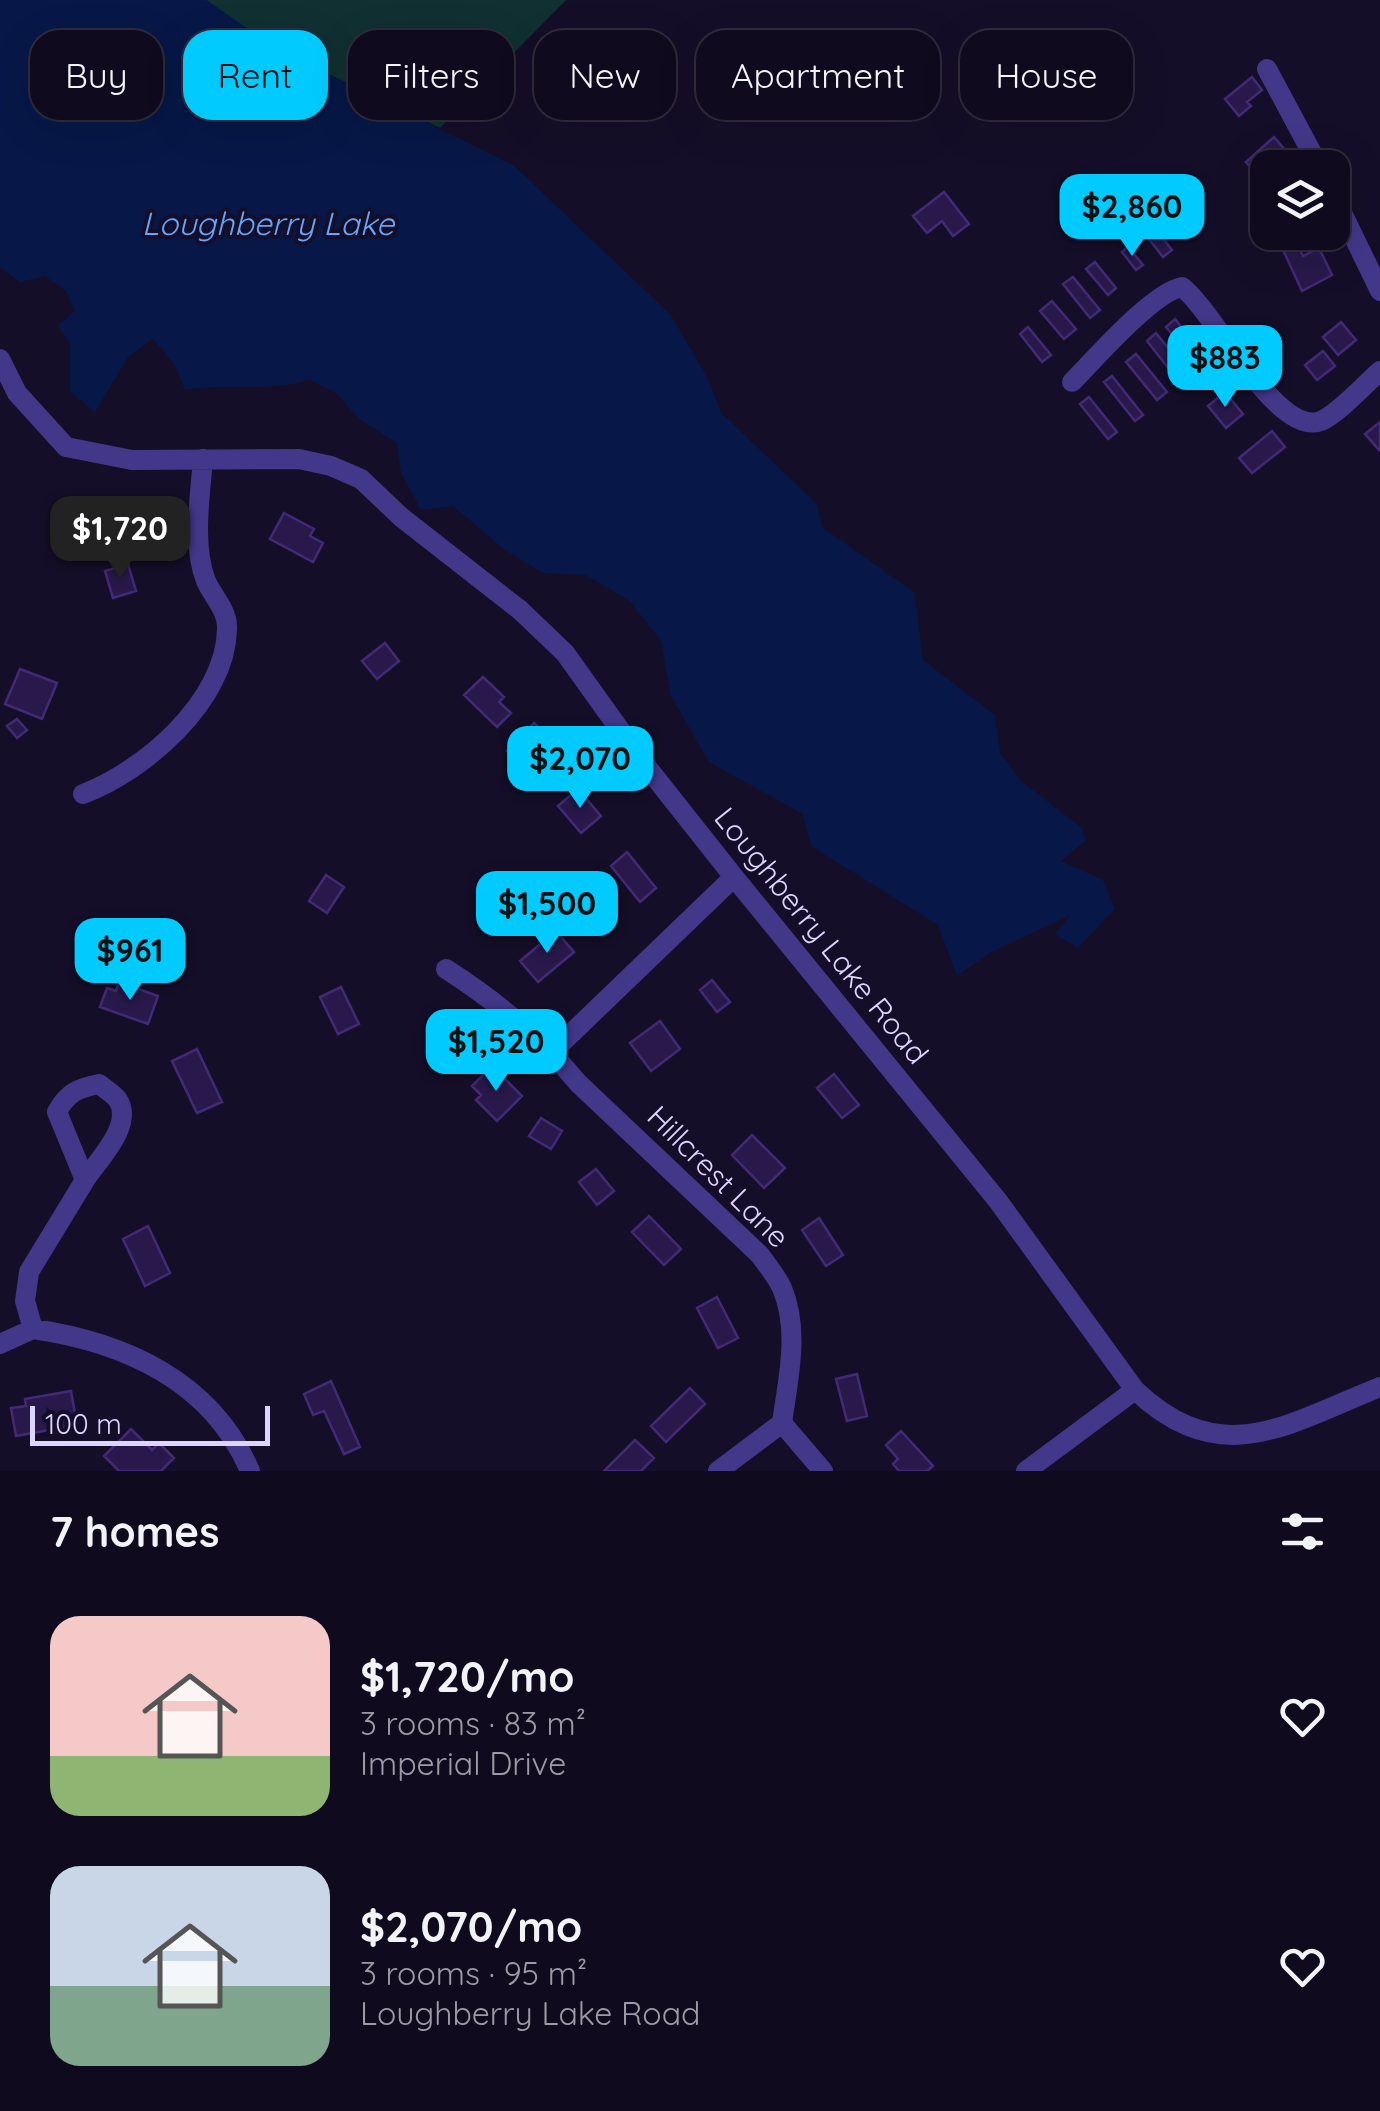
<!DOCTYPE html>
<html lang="en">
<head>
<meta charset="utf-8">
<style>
	:root { --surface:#100a1e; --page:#191327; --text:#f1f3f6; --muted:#9c9aa4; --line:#302b3c; --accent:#01caff }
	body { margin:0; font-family:Quicksand,sans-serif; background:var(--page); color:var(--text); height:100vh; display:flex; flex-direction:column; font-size:38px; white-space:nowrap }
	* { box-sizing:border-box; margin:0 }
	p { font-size:32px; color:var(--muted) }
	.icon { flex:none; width:55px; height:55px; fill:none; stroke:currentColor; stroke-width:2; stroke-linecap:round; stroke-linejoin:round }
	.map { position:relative; height:1471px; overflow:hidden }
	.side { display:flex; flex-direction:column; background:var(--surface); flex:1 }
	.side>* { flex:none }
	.banner { position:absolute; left:30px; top:30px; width:1320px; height:90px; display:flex; gap:20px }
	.fabs { position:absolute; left:1250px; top:150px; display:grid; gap:20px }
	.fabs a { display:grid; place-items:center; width:100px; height:100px; border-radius:20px; background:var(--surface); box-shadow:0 10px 40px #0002,0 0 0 2px var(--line); font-size:50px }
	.scale { position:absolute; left:30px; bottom:25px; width:240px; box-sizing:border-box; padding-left:10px; border:5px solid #ded5ff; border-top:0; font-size:28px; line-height:35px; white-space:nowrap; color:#ded5ff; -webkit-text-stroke:8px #150e28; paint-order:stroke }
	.price { position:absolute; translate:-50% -85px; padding:0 22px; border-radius:20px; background:var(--accent); color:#111; font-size:32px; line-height:65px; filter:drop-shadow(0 2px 5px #0008) }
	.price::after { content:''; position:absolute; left:50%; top:60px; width:30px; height:22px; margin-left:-15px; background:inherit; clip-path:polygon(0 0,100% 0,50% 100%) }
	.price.current { background:#222; color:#fff }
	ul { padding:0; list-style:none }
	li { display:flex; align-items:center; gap:30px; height:250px; padding:0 50px }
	li span { display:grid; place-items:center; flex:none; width:280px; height:200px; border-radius:30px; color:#555 }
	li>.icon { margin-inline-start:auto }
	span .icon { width:120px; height:120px; fill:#fffc; stroke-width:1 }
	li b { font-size:42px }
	h2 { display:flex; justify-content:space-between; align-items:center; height:120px; padding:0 50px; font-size:42px }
	.pill { padding:0 35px; border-radius:30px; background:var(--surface); box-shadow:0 10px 40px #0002,0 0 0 2px var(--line); font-size:35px; line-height:90px }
	.pill.current { background:var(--accent); color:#111 }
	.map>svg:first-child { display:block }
</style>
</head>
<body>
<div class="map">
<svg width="1380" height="1471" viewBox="0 0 1380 1471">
	<rect width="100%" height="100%" fill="#150e28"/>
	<path fill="#113032" d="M206 0H566L440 128 275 48Z"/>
	<path fill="#071848" d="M0 0H206L275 48 513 165 671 315 709 381 721 413 816 503 822 527 915 593 923 660 995 715 1000 753 1022 782 1081 827 1086 840 1061 861 1103 880 1115 909 1078 948 1055 934 1071 915 991 952 957 976 938 925 811 846 803 814 709 762 671 696 661 641 630 601 586 575 543 573 505 550 453 506 421 510 401 473 397 443 359 419 336 393 310 380C269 392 227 383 185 390L175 365 153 339 128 357 95 412 70 392V344L58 325 75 311 66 291 45 276 20 282 0 268Z"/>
	<path fill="#28194a" stroke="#422a77" stroke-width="2.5" d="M1252 77 1262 90 1247 102 1251 106 1239 116 1225 99Z
		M1274 137 1286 151 1258 175 1246 162Z
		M944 192 969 224 953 236 942 221 927 233 913 216Z
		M1146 217 1172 250 1163 257 1137 224Z
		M1298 245 1303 256 1319 248 1332 275 1302 291 1284 252Z
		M1128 247 1143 265 1136 270 1122 252Z
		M1095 262 1116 288 1108 295 1086 269Z
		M1073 277 1100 310 1090 318 1063 284Z
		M1052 301 1076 329 1064 339 1040 311Z
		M1175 319 1207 359 1198 367 1166 327Z
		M1341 322 1356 340 1338 355 1323 337Z
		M1028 327 1051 355 1042 362 1020 334Z
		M1156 333 1186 370 1176 378 1147 341Z
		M1323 351 1335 366 1317 380 1305 365Z
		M1136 354 1167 392 1157 400 1126 362Z
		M1112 376 1143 415 1135 421 1104 382Z
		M1225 392 1243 414 1226 428 1208 406Z
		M1089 397 1117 432 1108 439 1080 404Z
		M1380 422V450H1379L1365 434Z
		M1272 431 1285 447 1252 473 1239 458Z
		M284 513 314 529 310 536 323 543 313 562 270 539Z
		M128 564 136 591 113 598 105 571Z
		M385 643 399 661 377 679 362 661Z
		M20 669 57 683 42 719 5 704Z
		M483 677 504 697 499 702 511 713 497 727 464 695Z
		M17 719 27 730 17 738 7 726Z
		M534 723 549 737 543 744 548 750 555 743 570 757 543 785 507 751Z
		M578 789 601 816 581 833 558 806Z
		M627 852 656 888 640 902 611 866Z
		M326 875 344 887 327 913 309 901Z
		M556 931 574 952 538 982 520 961Z
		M712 980 730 1002 717 1012 700 990Z
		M119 982 158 996 148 1024 100 1007 107 988 116 991Z
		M341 987 359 1024 338 1034 320 997Z
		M660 1021 680 1049 651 1071 630 1043Z
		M197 1049 222 1102 197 1113 172 1061Z
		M492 1066 522 1096 497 1121 476 1100 481 1095 472 1086Z
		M834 1074 859 1105 842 1118 817 1088Z
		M541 1118 562 1131 551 1149 529 1136Z
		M752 1135 785 1168 764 1188 732 1155Z
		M596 1169 614 1191 597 1205 579 1182Z
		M649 1216 681 1249 664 1265 632 1232Z
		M819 1218 843 1255 826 1266 802 1230Z
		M148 1226 170 1273 145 1286 123 1239Z
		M717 1297 738 1338 718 1348 697 1308Z
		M857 1374 867 1416 847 1421 836 1379Z
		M331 1381 360 1447 344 1454 324 1411 313 1415 304 1394Z
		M690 1388 705 1404 666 1442 651 1426Z
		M71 1391 77 1425 16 1436 11 1408 26 1406 25 1399Z
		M131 1429 152 1450 159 1443 174 1458 161 1471H119L104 1456Z
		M901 1431 933 1466 927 1471H899L893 1464 898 1459 886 1445Z
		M635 1440 654 1458 641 1471H604Z"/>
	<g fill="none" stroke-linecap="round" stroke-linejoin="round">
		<path stroke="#433789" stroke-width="20" d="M1267 69 1320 168
			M1332 192 1380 291
			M0 359 17 393 66 447 132 460 299 459 331 466 361 479 401 517 520 610 565 653 643 762 734 877 998 1201 1135 1390C1221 1471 1285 1425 1380 1387
			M1072 382C1095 359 1153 292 1182 287 1214 311 1277 438 1321 421 1339 413 1364 385 1380 371
			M83 794C144 771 226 701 227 629 228 610 213 597 206 581 192 545 200 497 203 459
			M446 969C496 1001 540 1037 578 1083L760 1255C767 1265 777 1277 782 1288 800 1331 788 1379 782 1423L718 1471
			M552 1052 734 877
			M99 1084C105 1089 114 1094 118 1100 134 1125 98 1160 85 1180L57 1112C67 1093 78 1088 99 1084Z
			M33 1329C124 1342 212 1381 250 1471
			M33 1329 25 1301 29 1272 85 1180
			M0 1344 33 1329
			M782 1423 823 1471
			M1026 1471 1135 1390"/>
	</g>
	<g text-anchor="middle" stroke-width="8" stroke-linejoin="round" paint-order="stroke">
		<g font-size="30" fill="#ded5ff" stroke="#150e28">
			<text transform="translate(821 936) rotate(51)" y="10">Loughberry Lake Road</text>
			<text transform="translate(718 1177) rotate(45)" y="10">Hillcrest Lane</text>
		</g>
		<g font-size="32" font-style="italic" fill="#63a6ff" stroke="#150e28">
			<text x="268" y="235">Loughberry Lake</text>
		</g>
	</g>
</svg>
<div class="fabs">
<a><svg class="icon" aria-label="layers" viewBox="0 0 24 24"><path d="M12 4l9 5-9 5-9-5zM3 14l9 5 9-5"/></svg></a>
</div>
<div class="scale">100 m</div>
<b class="price" style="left:1132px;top:259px">$2,860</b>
<b class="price" style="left:1225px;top:410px">$883</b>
<b class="price current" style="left:120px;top:581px">$1,720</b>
<b class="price" style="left:580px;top:811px">$2,070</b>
<b class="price" style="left:547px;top:956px">$1,500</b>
<b class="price" style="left:130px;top:1003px">$961</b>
<b class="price" style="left:496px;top:1094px">$1,520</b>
<div class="banner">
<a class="pill">Buy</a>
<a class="pill current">Rent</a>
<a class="pill">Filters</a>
<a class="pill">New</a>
<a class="pill">Apartment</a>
<a class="pill">House</a>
</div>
</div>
<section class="side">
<h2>7 homes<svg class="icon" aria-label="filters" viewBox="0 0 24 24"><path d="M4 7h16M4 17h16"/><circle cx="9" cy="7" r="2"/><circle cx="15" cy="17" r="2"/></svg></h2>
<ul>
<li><span style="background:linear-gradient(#f6c9c9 70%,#8fb573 0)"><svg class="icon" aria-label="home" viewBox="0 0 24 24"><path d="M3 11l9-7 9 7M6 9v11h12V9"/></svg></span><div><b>$1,720/mo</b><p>3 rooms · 83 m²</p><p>Imperial Drive</p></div><svg class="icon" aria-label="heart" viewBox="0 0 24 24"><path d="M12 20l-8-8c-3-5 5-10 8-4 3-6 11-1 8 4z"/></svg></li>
<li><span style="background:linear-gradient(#c9d6e8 60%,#7fa58c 0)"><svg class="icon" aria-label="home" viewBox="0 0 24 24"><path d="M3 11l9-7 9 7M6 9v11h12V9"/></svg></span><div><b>$2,070/mo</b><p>3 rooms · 95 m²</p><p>Loughberry Lake Road</p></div><svg class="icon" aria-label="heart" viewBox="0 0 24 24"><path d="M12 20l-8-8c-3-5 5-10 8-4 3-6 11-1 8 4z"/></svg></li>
</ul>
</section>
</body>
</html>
